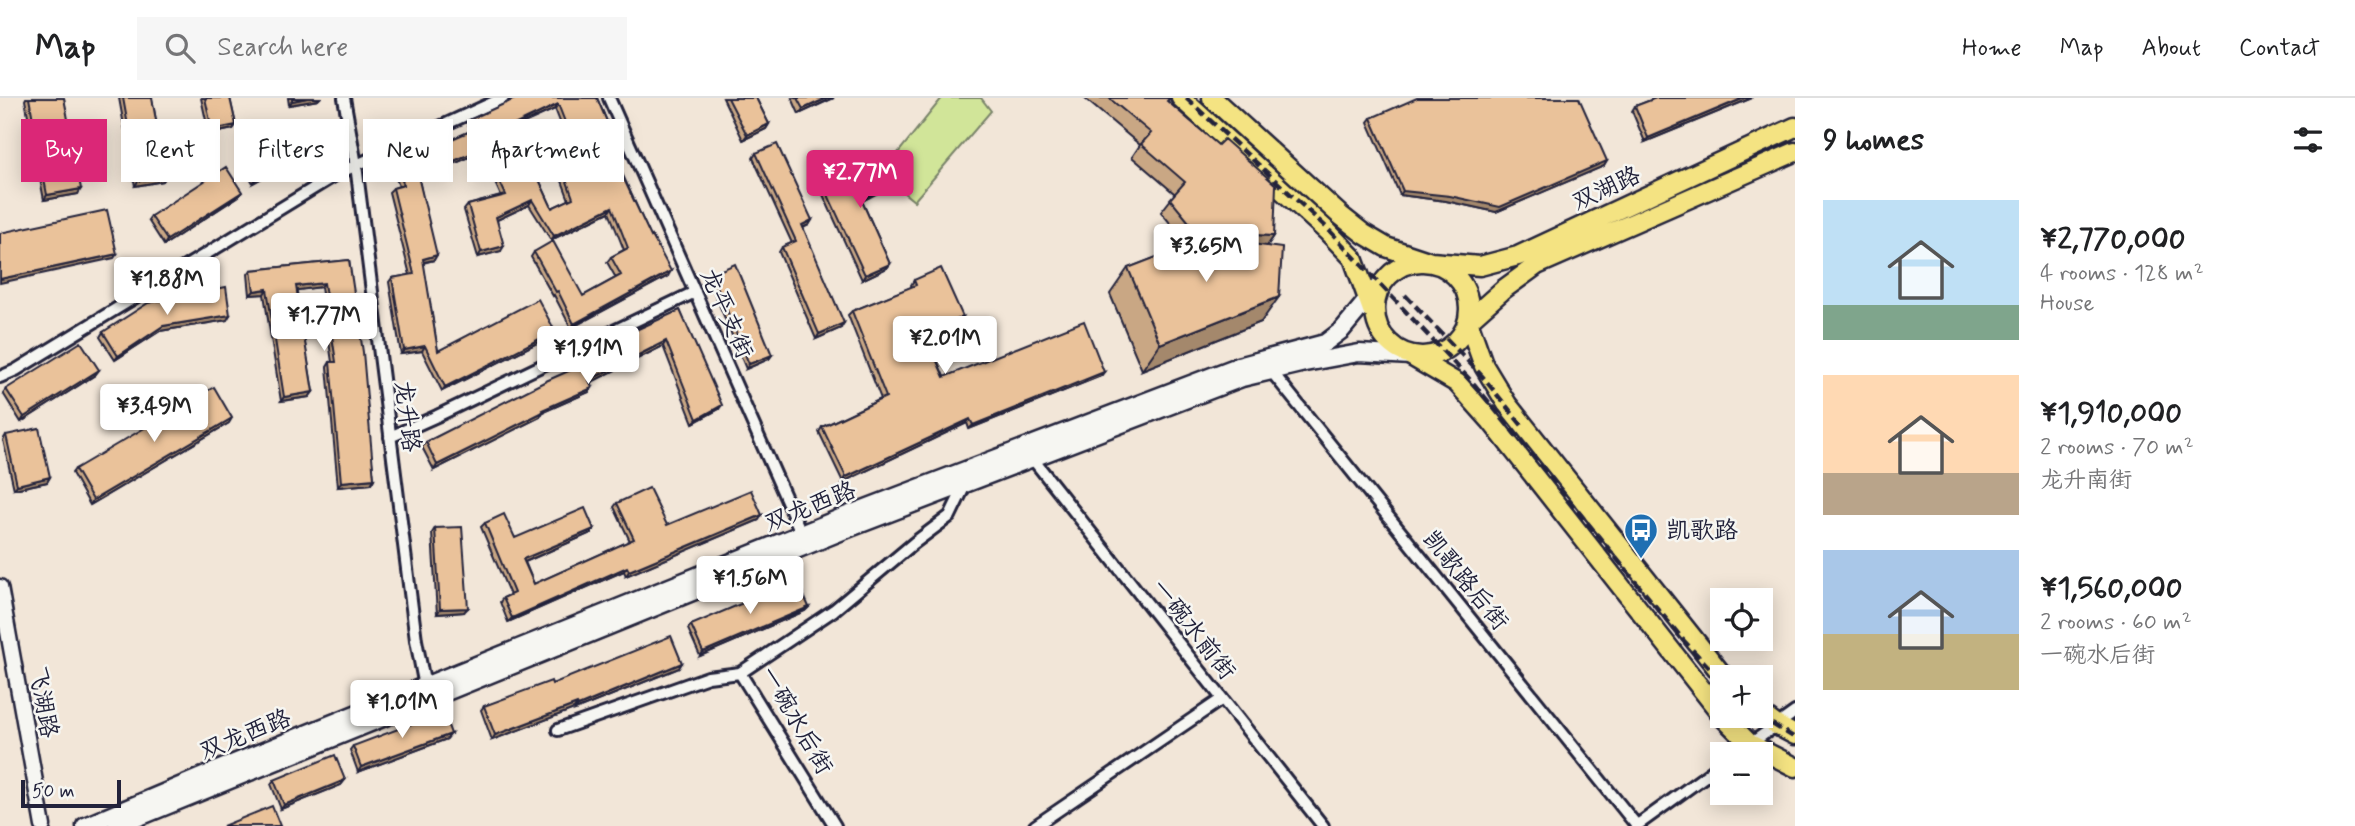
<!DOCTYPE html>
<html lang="en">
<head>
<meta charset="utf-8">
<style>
	:root { --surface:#fff; --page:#f6f6f6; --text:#202124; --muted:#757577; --line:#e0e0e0; --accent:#db2777 }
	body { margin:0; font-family:Mynerve,"LXGW WenKai TC",sans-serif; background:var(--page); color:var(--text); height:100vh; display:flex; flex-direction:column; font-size:26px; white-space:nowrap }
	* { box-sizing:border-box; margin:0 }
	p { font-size:23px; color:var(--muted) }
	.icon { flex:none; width:38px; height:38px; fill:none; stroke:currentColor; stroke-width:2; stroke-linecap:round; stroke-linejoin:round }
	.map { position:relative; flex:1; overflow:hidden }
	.side { display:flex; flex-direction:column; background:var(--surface); width:560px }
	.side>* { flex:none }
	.hud { position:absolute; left:21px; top:21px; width:665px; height:63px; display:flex; gap:14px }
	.fabs { position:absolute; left:1710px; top:490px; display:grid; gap:14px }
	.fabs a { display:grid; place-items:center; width:63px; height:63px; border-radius:0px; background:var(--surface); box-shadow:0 4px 18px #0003; font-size:35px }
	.scale { position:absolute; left:21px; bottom:18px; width:100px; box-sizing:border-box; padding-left:7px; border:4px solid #22223b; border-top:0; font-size:19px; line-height:24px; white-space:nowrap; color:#22223b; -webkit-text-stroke:5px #f6f6f2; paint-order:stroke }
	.price { position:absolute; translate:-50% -60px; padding:0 16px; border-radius:7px; background:#fff; color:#222; font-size:23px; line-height:46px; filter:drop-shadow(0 2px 4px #0008) }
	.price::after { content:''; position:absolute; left:50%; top:42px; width:21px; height:16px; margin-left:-10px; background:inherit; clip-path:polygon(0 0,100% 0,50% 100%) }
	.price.on { background:var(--accent); color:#fff }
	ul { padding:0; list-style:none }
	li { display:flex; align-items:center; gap:21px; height:175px; padding:0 28px }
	li span { display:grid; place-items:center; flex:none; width:196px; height:140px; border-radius:0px; color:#555 }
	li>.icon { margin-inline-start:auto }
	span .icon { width:84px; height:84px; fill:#fffc; stroke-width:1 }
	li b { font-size:30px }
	h2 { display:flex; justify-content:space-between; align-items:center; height:84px; padding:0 28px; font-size:30px }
	.tag { padding:0 24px; border-radius:0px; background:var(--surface); box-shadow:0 4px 18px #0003; font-size:24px; line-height:63px }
	.tag.on { background:var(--accent); color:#fff }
	header { display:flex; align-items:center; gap:42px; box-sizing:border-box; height:98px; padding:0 35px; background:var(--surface); border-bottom:2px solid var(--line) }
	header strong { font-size:33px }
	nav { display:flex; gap:38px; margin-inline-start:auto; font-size:24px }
	.search { width:490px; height:63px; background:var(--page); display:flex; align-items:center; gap:18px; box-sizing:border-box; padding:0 24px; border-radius:0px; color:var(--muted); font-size:26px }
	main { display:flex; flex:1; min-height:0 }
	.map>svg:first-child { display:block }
</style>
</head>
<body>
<header>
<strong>Map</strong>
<div class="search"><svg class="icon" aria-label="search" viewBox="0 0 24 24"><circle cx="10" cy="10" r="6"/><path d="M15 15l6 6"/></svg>Search here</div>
<nav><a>Home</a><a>Map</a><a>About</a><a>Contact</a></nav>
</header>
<main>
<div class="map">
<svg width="1795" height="728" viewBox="0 0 1795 728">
	<rect width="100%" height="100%" fill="#f2e6d8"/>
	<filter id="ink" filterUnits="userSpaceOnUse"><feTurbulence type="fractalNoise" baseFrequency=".0143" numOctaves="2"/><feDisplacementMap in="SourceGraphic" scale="14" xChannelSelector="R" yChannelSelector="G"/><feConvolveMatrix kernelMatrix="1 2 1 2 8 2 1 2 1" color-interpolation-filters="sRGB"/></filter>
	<g filter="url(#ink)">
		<path fill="#d1e599" stroke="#7a846a" stroke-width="2" d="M942 0H981L991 13 914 103 881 76Z"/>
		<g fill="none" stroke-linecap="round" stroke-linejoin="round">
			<g stroke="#22223b" stroke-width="16">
				<path id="minor" d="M344 0 356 67 416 542 426 594
					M609 0 803 439
					M1268 269 1637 728
					M0 279 16 272 337 76 503 0
					M390 339 437 318 695 194
					M1032 360 1323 728
					M740 575 835 728
					M558 632 708 579 740 575 834 512 914 445 950 418 966 385
					M1736 656 1795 614
					M1035 728 1222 601
					M1636 728 1722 666"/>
			</g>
			<g stroke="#22223b" stroke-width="19">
				<path id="tertiary" d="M0 489 43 728"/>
			</g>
			<g stroke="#22223b" stroke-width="21">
				<path id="secondary" d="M85 728 234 665 845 418 1238 268 1325 245 1342 232 1382 184
					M117 728 850 430 1242 280 1305 265 1359 255 1411 258"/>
			</g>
			<g stroke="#22223b" stroke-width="23">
				<path id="primary" d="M1181 0 1327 133 1353 160 1372 212
					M1212 0 1340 117 1364 136 1386 149 1431 164 1480 168 1518 158 1795 29
					M1375 211a47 47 0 1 1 94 0a47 47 0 1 1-94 0Z
					M1468 223 1484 268 1507 306 1724 579
					M1468 223 1504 191 1537 167 1795 54
					M1411 258 1457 285 1490 322 1722 617
					M1760 615 1776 627 1795 637
					M1722 618 1750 646 1795 669"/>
			</g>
			<use href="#minor" stroke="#f6f6f2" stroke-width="10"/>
			<use href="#tertiary" stroke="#f6f6f2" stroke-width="14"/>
			<use href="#secondary" stroke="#f6f6f2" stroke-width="16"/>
			<use href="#primary" stroke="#f4e382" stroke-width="18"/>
			<path stroke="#22223b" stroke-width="4.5" stroke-dasharray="10 5" stroke-linecap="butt" d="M1186 0 1326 129 1474 286 1684 543 1722 583
				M1405 197 1482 278 1524 330
				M1759 618 1795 640"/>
		</g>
		<path fill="#c9a784" stroke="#22223b" stroke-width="2" fill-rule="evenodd" d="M26 0H64L78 96 44 102 25 2Z
			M119 0H152L166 78 163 83 135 88Z
			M201 0H230L236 27 233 31 209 36Z
			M288 0H320L318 2 289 7Z
			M597 0 622 59 619 63 617 64 668 178 571 230 554 197 553 198 531 159 534 154 583 198 616 180 607 164 611 159 624 152 609 114 551 142 529 107 497 122 501 153 478 159 464 112 468 107 501 98 481 54 419 81 434 162 423 165 438 253 551 238 442 293 422 253 401 256 389 184 392 180 410 177 389 94 393 90 399 88 392 71 395 66 471 33 468 26 471 21ZM555 11 566 39 553 45 550 50 569 102 552 110 515 29Z
			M723 0H756L769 26 766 31 743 42Z
			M792 0H834L799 16Z
			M1084 0H1170L1168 3 1274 138 1267 148 1261 224 1142 272 1110 196 1128 170 1188 147 1161 114 1175 96 1132 59 1140 47Z
			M1656 0H1752L1645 44 1632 13 1635 8Z
			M1371 20 1607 63 1604 68 1496 114 1446 103 1400 97 1368 24Z
			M241 53 301 55 298 60 253 85 237 57Z
			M756 55 812 122 809 127 803 130 841 230 816 241 779 154 782 149 792 145 753 60Z
			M823 86 889 89 862 103 890 166 887 170 862 182 820 90Z
			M239 98 164 147 148 122 151 118Z
			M349 162 374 381 371 386 338 389 327 269 330 264H332L321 189 296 192 313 294 309 299 281 303 264 196 250 197 248 176 251 172Z
			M712 176 772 257 769 261 746 271 708 180Z
			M914 182 963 219 960 224 927 238 944 279 1104 274 1101 278 969 331 967 325 843 384 819 334 822 329 881 301 848 217 852 213 912 189 911 187Z
			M680 212 719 311 693 325 663 248 590 284 592 290 589 294 543 314 540 319 434 372 422 349 426 344 594 262 591 256 594 251Z
			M227 222 160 233 115 262 100 239 103 234Z
			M99 272 95 277 21 324 3 295 6 291Z
			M229 325 90 407 72 375 75 371Z
			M6 337 50 379 47 384 14 391 3 342Z
			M617 405 667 427 759 422 626 478 624 473 508 524 500 504 503 500 510 497 481 429 485 425 515 440 594 431 591 435 525 464 534 486 630 443 614 409Z
			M435 430 464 514 437 516 432 435Z
			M809 509 805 513 700 558 688 531 691 527Z
			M679 570 575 612 574 611 492 642 481 612 484 608 552 586Z
			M447 641 358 674 350 652 353 648Z
			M274 682H345L341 687 281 711 271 686Z"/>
		<path fill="#a4886c" stroke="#22223b" stroke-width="2" d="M307 0H320L318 2 289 7 292 3Z
			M827 0H833L799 16 803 11Z
			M1744 0H1752L1645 44 1648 40Z
			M558 6 555 11 510 31 514 27Z
			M769 26 766 31 743 42 747 37Z
			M236 27 233 31 209 36 212 32Z
			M484 50 481 54 415 83 418 78Z
			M301 55 298 60 253 85 256 80Z
			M1607 63 1604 68 1496 114 1446 103 1400 97 1403 93Z
			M166 78 163 83 135 88 138 83Z
			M892 85 889 89 858 105 861 101Z
			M81 91 78 96 44 102 47 97Z
			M242 94 239 98 164 147 167 142Z
			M532 102 529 107 493 124 496 119Z
			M612 109 609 114 551 142 554 138Z
			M812 122 809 127 799 131 802 127Z
			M1197 134 1274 138 1265 151 1188 147Z
			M504 148 501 153 478 159 481 154Z
			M117 156 114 160 0 185V181Z
			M437 157 434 162 419 165 423 161Z
			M890 166 887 170 862 182 865 177Z
			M671 173 668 178 571 230 574 226Z
			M324 185 321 189 292 193 296 188Z
			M267 191 264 196 250 197 254 193Z
			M1279 199 1261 224 1142 272 1160 246Z
			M230 217 227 222 160 233 115 262 118 258 163 228Z
			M963 219 960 224 922 240 925 236Z
			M844 225 841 230 816 241 819 236Z
			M555 233 551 238 442 293 445 289Z
			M666 243 663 248 586 287 589 282Z
			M425 248 422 253 401 256 404 252Z
			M772 257 769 261 746 271 749 266Z
			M99 272 95 277 21 324 24 319Z
			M1104 274 1101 278 969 331 973 327Z
			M592 290 589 294 539 316 542 312Z
			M313 294 309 299 281 303 284 299Z
			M722 307 719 311 693 325 697 321Z
			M543 314 540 319 434 372 437 367Z
			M232 320 229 325 90 407 93 402Z
			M970 321 967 325 843 384 846 379Z
			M50 379 47 384 14 391 17 387Z
			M374 381 371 386 338 389 341 384Z
			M762 417 759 422 626 478 629 473Z
			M594 431 591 435 520 466 523 461Z
			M627 469 624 473 508 524 512 520Z
			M809 509 805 513 700 558 703 554Z
			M468 510 464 514 437 516 440 511Z
			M682 565 679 570 575 612 578 608Z
			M577 606 574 611 492 642 495 637Z
			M451 636 447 641 358 674 361 669Z
			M345 682 341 687 281 711 284 707Z"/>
		<path fill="#eac29a" stroke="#22223b" stroke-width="2" fill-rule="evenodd" d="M29 0H64L81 91 47 97Z
			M123 0H152L166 78 138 83Z
			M205 0H230L236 27 212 32Z
			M292 0H307L292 3Z
			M517 0H597L622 59 615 62 651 139 652 138 671 173 574 226 558 193 556 194 534 154 553 143 583 198 621 177 611 159 628 150 612 109 554 138 532 102 496 119 504 148 481 154 468 107 506 97 484 50 418 78 437 157 423 161 438 253 538 201 555 233 445 289 425 248 404 252 392 180 414 176 393 90 404 87 395 66 475 31 471 21ZM558 6 570 37 553 45 573 100 552 110 514 27Z
			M728 0H756L769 26 747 37Z
			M797 0H827L803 11Z
			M1109 0H1170L1167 3 1218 47 1224 41 1276 87 1274 138 1197 134 1170 101 1185 84 1141 46 1151 35Z
			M1417 0H1579L1607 63 1500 109 1450 98 1403 93 1371 20Z
			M1656 0H1744L1648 40 1635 8Z
			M286 28 301 55 256 80 241 53Z
			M777 46 812 122 802 127 844 225 819 236 782 149 796 143 756 55Z
			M877 57 892 85 861 101 890 166 865 177 823 86Z
			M226 69 242 94 167 142 151 118Z
			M107 112 117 156 0 181V135Z
			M1206 140 1282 150 1279 199 1160 246 1128 170Z
			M349 162 363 254 374 381 341 384 330 264H336L324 185 296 188 313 294 284 299 267 191 254 193 251 172Z
			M735 166 772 257 749 266 712 176Z
			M941 170 963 219 925 236 944 279 1084 223 1104 274 973 327 970 321 846 379 822 329 886 299 852 213 916 187 914 182Z
			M226 189 230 217 163 228 118 258 103 234 148 205Z
			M680 212 722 307 697 321 666 243 589 282 592 290 542 312 543 314 437 367 426 344 546 283 598 260 594 251Z
			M81 244 99 272 24 319 6 291Z
			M214 289 232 320 93 402 75 371Z
			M39 330 50 379 17 387 6 337Z
			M649 390 667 427 751 392 762 417 629 473 627 469 512 520 503 500 514 495 485 425 504 416 515 440 585 410 594 431 523 461 534 486 634 441 617 405Z
			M462 429 468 510 440 511 435 430Z
			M797 482 809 509 703 554 691 527Z
			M671 538 682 565 578 608 577 606 495 637 484 608 551 583 552 586Z
			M443 614 451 636 361 669 353 648Z
			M335 657 345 682 284 707 274 682Z
			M272 708 280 728H223Z"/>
	</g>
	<defs>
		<g id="bus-pin" transform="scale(1.75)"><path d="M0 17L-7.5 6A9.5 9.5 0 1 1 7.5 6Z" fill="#1f6fb2" stroke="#f6f6f2"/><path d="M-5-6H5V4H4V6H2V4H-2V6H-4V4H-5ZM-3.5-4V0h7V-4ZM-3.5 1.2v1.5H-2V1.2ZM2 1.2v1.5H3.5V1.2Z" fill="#fff"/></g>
	</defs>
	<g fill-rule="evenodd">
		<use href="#bus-pin" x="1641" y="432"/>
	</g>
	<g text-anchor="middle" stroke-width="5" stroke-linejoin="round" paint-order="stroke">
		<g font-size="24" fill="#22223b" stroke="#f6f6f2">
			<text transform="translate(1606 90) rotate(-25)" y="8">双湖路</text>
			<text transform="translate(727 215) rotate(66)" y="8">龙平支街</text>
			<text transform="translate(408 318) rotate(83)" y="8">龙升路</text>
			<text transform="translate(810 408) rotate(-22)" y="8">双龙西路</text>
			<text transform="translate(1466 482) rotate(51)" y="8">凯歌路后街</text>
			<text transform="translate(1194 531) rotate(52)" y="8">一碗水前街</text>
			<text transform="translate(44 604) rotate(80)" y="8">飞湖路</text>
			<text transform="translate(797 622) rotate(60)" y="8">一碗水后街</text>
			<text transform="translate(245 636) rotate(-22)" y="8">双龙西路</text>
		</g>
		<g font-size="24" fill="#22223b" stroke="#f6f6f2" text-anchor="start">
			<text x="1666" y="440">凯歌路</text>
		</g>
	</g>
</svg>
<div class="fabs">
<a><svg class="icon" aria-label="locate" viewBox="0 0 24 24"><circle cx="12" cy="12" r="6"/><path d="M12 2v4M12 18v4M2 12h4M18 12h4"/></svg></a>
<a>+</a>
<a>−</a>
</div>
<div class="scale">50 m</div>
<b class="price on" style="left:860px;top:112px">¥2.77M</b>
<b class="price" style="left:1206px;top:186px">¥3.65M</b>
<b class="price" style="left:167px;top:219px">¥1.88M</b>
<b class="price" style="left:324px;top:255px">¥1.77M</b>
<b class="price" style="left:945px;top:278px">¥2.01M</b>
<b class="price" style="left:588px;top:288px">¥1.91M</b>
<b class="price" style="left:154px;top:346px">¥3.49M</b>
<b class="price" style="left:750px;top:518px">¥1.56M</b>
<b class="price" style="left:402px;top:642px">¥1.01M</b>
<div class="hud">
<a class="tag on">Buy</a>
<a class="tag">Rent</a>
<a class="tag">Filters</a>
<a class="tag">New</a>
<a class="tag">Apartment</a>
</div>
</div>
<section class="side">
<h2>9 homes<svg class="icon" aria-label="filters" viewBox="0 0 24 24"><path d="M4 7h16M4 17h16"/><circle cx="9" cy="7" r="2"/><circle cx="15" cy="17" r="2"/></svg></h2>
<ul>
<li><span style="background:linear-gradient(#bfe0f5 75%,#7fa58c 0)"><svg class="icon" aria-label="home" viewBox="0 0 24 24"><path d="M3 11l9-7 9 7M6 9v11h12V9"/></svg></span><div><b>¥2,770,000</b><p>4 rooms · 128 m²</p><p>House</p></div></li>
<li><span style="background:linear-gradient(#ffd9b3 70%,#b9a48a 0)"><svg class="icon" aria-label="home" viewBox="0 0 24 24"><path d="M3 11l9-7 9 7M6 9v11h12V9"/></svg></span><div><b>¥1,910,000</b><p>2 rooms · 70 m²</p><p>龙升南街</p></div></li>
<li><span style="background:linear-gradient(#a9c7e8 60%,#c2b280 0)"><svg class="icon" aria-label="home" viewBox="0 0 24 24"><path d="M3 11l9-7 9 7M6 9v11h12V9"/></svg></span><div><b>¥1,560,000</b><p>2 rooms · 60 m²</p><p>一碗水后街</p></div></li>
</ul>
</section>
</main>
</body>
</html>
